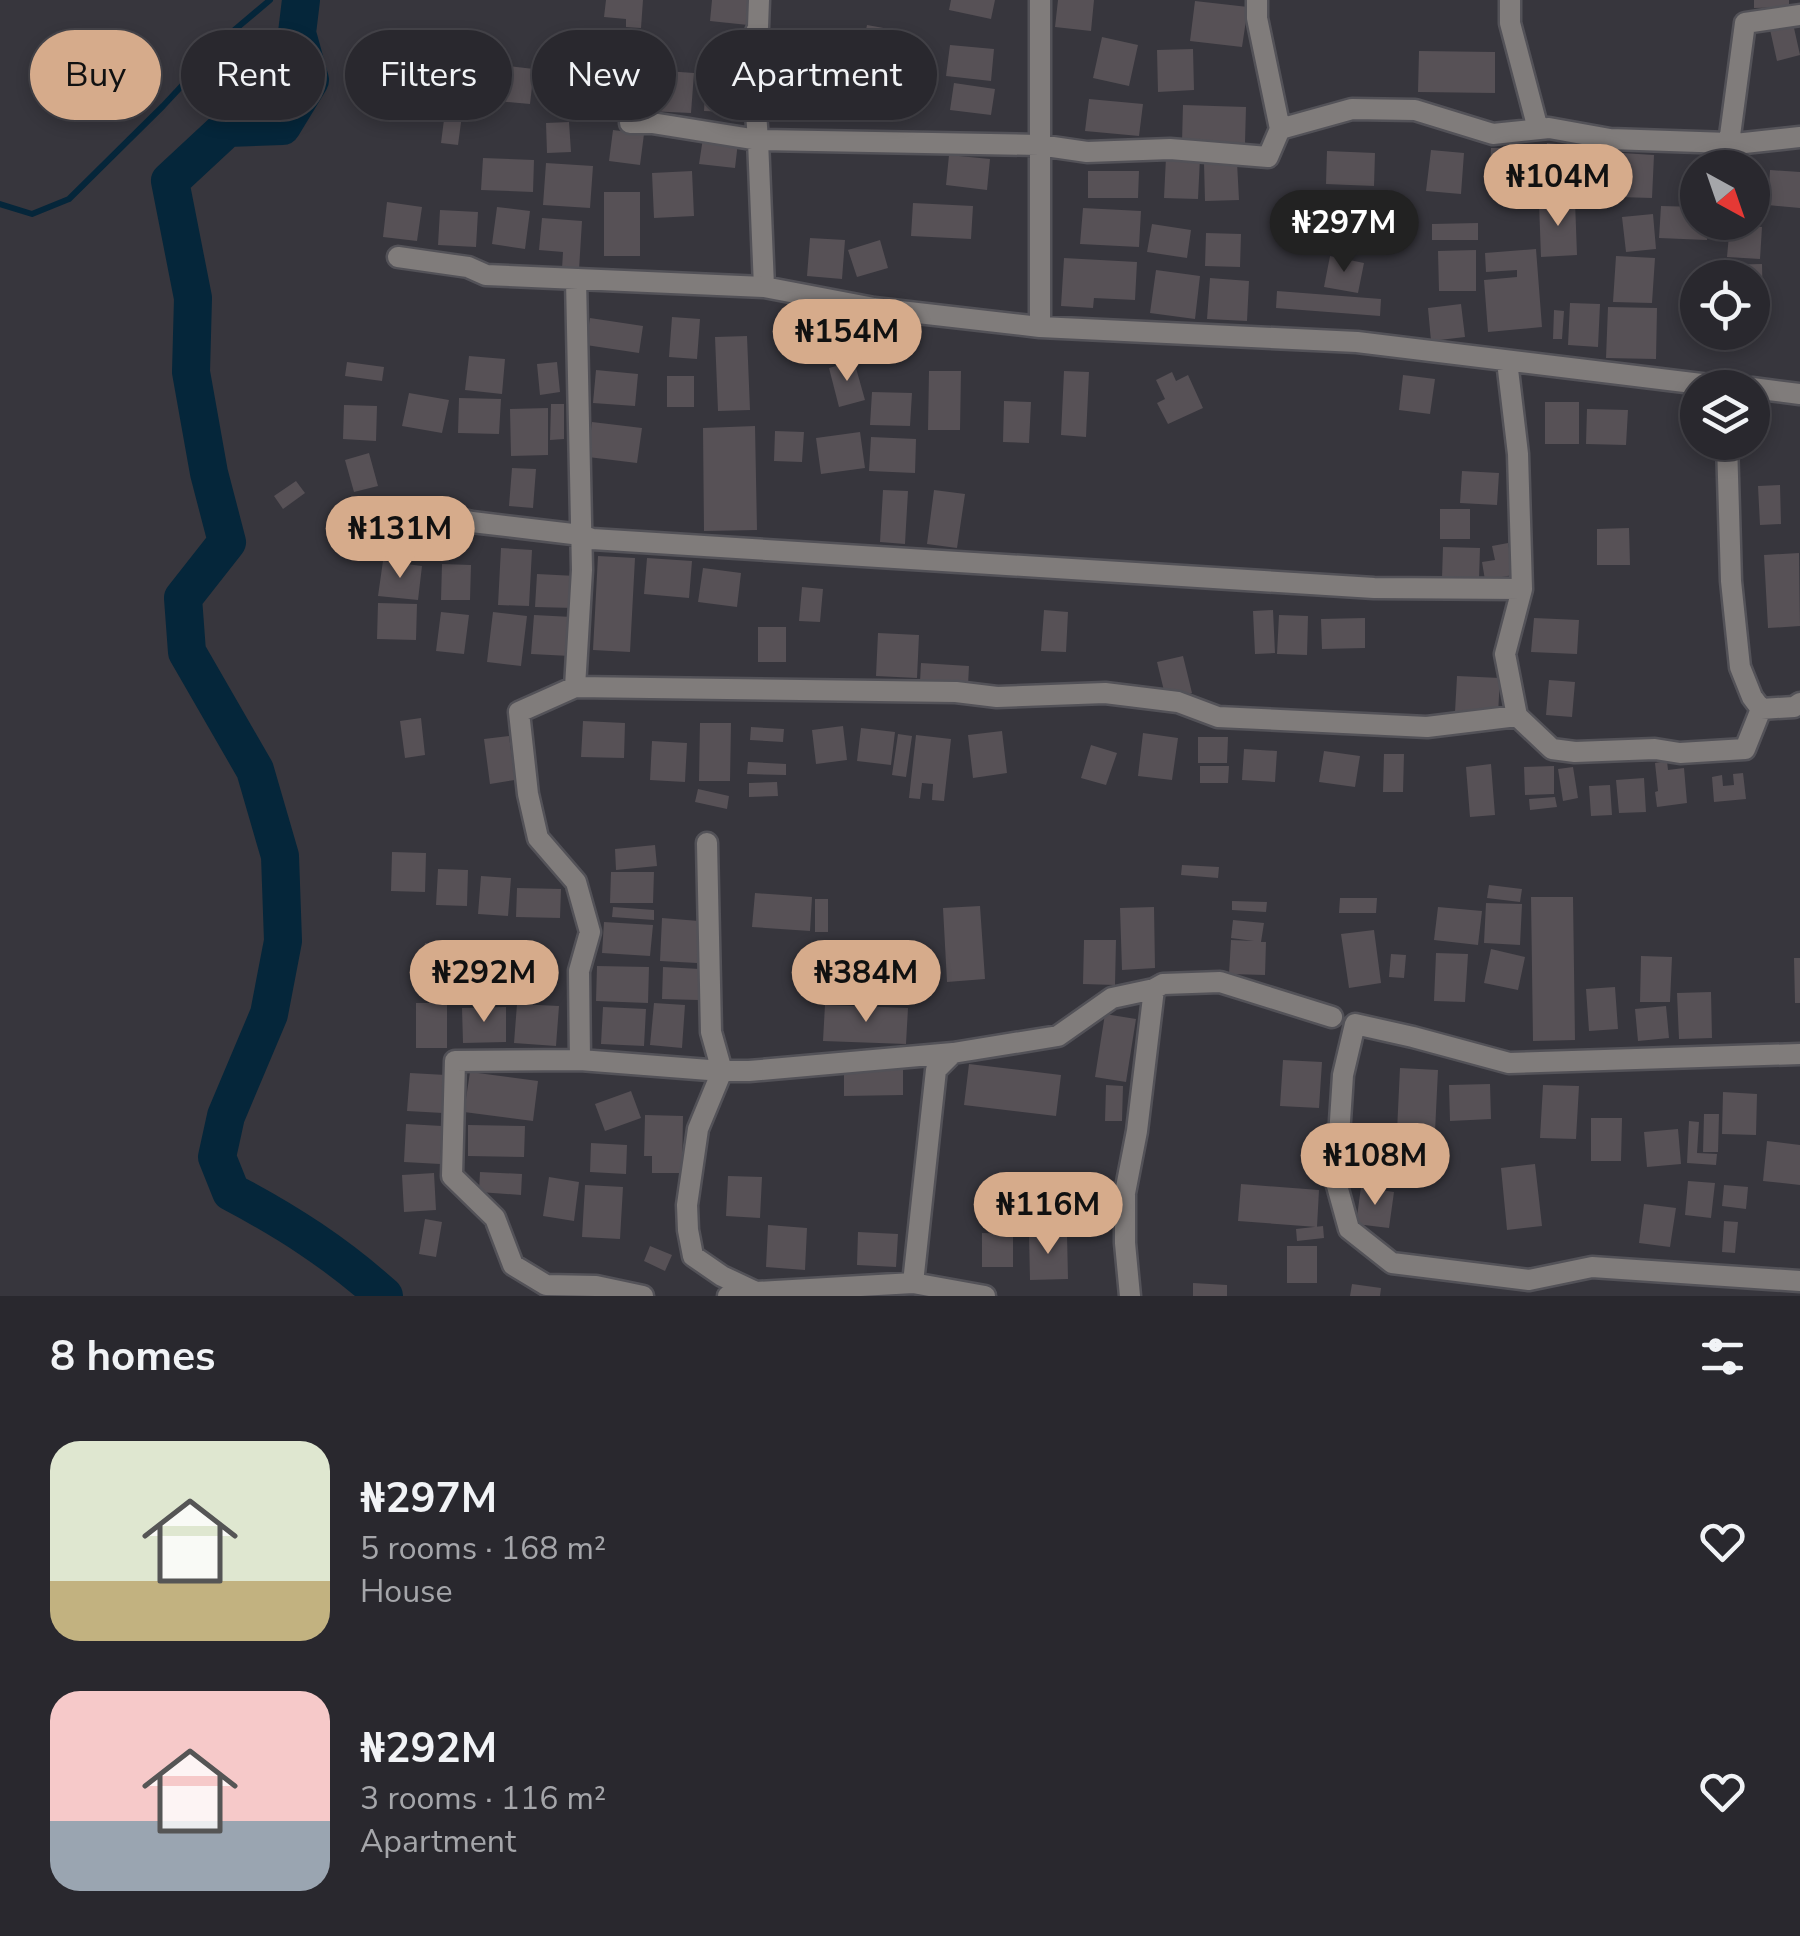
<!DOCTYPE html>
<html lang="en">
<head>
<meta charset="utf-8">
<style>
	:root { --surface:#29282e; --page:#313036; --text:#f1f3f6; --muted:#a5a6aa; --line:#45444a; --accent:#d6ab8b }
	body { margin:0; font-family:"Nunito Sans",sans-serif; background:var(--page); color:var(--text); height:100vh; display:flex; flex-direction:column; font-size:38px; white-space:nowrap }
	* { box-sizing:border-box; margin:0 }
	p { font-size:32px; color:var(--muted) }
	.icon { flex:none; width:55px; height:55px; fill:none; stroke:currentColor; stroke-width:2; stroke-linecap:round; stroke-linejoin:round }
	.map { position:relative; height:1296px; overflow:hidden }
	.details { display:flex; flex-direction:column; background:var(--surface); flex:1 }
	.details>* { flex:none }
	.hud { position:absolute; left:30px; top:30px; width:1000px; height:90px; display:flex; gap:20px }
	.needle { width:65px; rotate:140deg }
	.controls { position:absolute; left:1680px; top:150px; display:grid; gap:20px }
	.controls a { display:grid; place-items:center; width:90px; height:90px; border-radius:50%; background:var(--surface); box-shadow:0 5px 15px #0003,0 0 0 2px var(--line); font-size:50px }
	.price { position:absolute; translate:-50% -85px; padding:0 22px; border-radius:35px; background:var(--accent); color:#111; font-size:32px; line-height:65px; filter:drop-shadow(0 2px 5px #0008) }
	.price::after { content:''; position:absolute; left:50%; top:60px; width:30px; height:22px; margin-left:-15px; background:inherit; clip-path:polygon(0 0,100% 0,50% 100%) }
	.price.selected { background:#222; color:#fff }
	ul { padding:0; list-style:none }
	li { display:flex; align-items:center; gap:30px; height:250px; padding:0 50px }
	li span { display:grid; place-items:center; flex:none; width:280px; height:200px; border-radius:30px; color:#555 }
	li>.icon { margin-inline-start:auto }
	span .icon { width:120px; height:120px; fill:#fffc; stroke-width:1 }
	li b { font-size:42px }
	h2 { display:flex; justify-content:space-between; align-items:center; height:120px; padding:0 50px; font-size:42px }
	.tag { padding:0 35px; border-radius:45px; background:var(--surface); box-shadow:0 5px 15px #0003,0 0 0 2px var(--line); font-size:35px; line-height:90px }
	.tag.selected { background:var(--accent); color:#111 }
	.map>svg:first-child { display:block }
</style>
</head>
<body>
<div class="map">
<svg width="1800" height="1296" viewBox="0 0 1800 1296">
	<rect width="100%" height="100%" fill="#37363d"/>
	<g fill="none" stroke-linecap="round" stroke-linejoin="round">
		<path stroke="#05263a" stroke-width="6" d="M0 204 32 214 69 199 163 106 232 32 270 0"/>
		<path stroke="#05263a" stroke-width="38" d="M301 0 297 33 310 80 282 126 227 128 170 181 193 298 191 372 209 473 227 542 183 598 187 652 255 770 280 856 283 941 269 1014 226 1116 217 1157 231 1192C288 1222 336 1253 384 1296"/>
	</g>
	<path fill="#575156" d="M606 0H643L641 28 626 27V19L604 17Z
		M712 0H750L748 25 710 21Z
		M951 0H995L991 19 949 10Z
		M1058 0H1094L1091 31 1055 27Z
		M1754 0H1789V7L1754 8Z
		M1195 1 1248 7 1242 47 1190 41Z
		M1792 19 1800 55 1777 61 1769 25Z
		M867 25 889 29 882 69 859 65Z
		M1102 37 1138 45 1129 86 1093 78Z
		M950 45 994 49 991 81 946 76Z
		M1193 49 1194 90 1158 92 1157 50Z
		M1419 51 1495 52V93L1418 92Z
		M500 65 534 69 530 104 496 101Z
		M549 69 587 72 584 105 546 103Z
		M651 70 694 73 691 113 648 111Z
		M706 76 753 79 751 113 704 111Z
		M808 77 843 78 842 103 807 102Z
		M609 78 641 81 638 112 606 109Z
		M954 83 995 89 991 115 950 110Z
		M1089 99 1143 104 1139 136 1085 131Z
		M1183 105 1246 107 1245 143 1182 142Z
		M445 112 462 115 458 145 441 143Z
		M569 122 571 152 547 153 546 123Z
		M613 130 644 134 640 165 609 161Z
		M703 138 738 142 735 168 699 164Z
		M1547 143 1576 146 1571 191 1542 188Z
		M1491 148H1508L1505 191 1489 190Z
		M1431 150 1464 153 1461 194 1426 191Z
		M1327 151 1375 153 1374 186 1326 184Z
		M1622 153 1654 155 1652 198 1619 197Z
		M949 155 990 159 987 190 946 185Z
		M1522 155H1534L1533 191H1520Z
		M1166 157 1200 158 1198 199 1164 198Z
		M483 158 534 160 533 192 481 190Z
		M1237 162 1239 200 1205 201 1204 163Z
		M546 163 593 166 590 208 543 205Z
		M1770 170 1800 172V208L1768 205Z
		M692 171 694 216 654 218 652 173Z
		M1088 171H1139L1138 198H1088Z
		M604 192H640V256H604Z
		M1575 201 1577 255 1541 257 1539 203Z
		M387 202 422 207 417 241 383 237Z
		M913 203 973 206 971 239 911 236Z
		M1661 206 1698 207V222H1708L1707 240 1659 238Z
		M497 207 530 211 525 249 492 244Z
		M1083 208 1141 211 1139 247 1080 244Z
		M440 210 478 212 476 247 438 245Z
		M1653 214 1656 249 1626 252 1622 217Z
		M542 218 582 221 579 270 562 269 563 252 539 250Z
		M1478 223V240H1432V224Z
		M1152 224 1191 230 1187 258 1147 252Z
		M1730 224 1762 227 1760 259 1727 257Z
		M1206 233 1241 234 1240 267 1205 266Z
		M810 238 845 240 842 279 807 276Z
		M880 240 888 268 857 277 848 250Z
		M1536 249 1542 327 1488 332 1484 280 1517 277V270L1486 272 1485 253Z
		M1476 250V291H1439L1438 251Z
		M1330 256 1364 263 1358 293 1324 287Z
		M1616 256 1655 258 1652 303 1613 302Z
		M1064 258 1137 262 1135 300 1094 298 1093 308 1061 306Z
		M1762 264 1763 310H1752V278H1721V265Z
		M1156 270 1200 276 1195 319 1150 313Z
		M1210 278 1249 281 1247 321 1207 319Z
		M1277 291 1381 299 1380 316 1276 308Z
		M1570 303 1600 304 1598 347 1568 345Z
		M1461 304 1465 337 1431 341 1428 308Z
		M1608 307 1657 308 1656 359 1606 358Z
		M1554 310 1564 311 1562 339H1553Z
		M672 317 700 319 697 359 669 357Z
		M590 318 643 326 639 353 586 345Z
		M747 336 750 410 718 411 715 337Z
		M469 356 505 359 502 394 465 390Z
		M854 361 865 400 839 407 829 368Z
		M347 362 384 367 382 381 345 376Z
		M557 362 560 392 540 395 537 364Z
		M596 370 638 374 635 406 593 403Z
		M929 371H961L960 430H928Z
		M1064 371 1089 372 1086 437 1061 435Z
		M1172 372 1176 381 1188 375 1203 408 1168 424 1157 403 1165 399 1156 380Z
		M1403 375 1435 379 1430 414 1399 410Z
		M667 376H694V407H667Z
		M872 392 912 393 910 426 870 425Z
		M409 393 449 400 442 433 402 426Z
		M459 398 501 399 499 434 458 433Z
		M1004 401 1031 402 1029 443 1003 442Z
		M1545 402H1579V444H1545Z
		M551 404H564V439L550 440Z
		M344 405 377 406 376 441 343 439Z
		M548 408V455L511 456 510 409Z
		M1587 409 1628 410 1626 445 1586 444Z
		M592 422 642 428 637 463 588 457Z
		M755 426 757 530 704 531 703 428Z
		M775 431 804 432 802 462 774 461Z
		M860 432 865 468 821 474 816 438Z
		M871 437 916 439 915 473 869 471Z
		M369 453 378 486 354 492 345 460Z
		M512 468 536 469 533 508 509 506Z
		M1462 471 1499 473 1497 505 1460 503Z
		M296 481 305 493 283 509 274 496Z
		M1780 485 1781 524 1760 525 1758 486Z
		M883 490 908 491 905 544 880 542Z
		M934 490 965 494 957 548 927 544Z
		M1440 509H1470V539H1440Z
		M1629 528 1630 565H1597V529Z
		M1508 543 1513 575 1485 580 1482 562 1495 560 1492 546Z
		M1443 547 1480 548 1479 579 1442 578Z
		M501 548 532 550 529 606 498 605Z
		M1799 553 1800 626 1768 628 1764 555Z
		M598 556 635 558 630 652 593 650Z
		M647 558 692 561 689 598 644 594Z
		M383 561 422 566 418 600 378 596Z
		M442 564 471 565 470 600H441Z
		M703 568 741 573 737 607 698 602Z
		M537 574 576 576 574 608 535 607Z
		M802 587 823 589 820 622 799 621Z
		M378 603 417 604 416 640 377 639Z
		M1044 610 1068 612 1066 652 1041 651Z
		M1273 610 1275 653 1255 654 1253 611Z
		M441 612 469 615 464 654 436 651Z
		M493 612 527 616 521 666 487 662Z
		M534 615 572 617 570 656 531 654Z
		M1279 615 1308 616 1307 655 1277 654Z
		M1365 618V648L1322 649 1321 619Z
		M1534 618 1579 620 1577 654 1531 652Z
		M758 627H786V662H758Z
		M878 633 919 635 917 678 876 676Z
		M1183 656 1192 693 1166 699 1157 662Z
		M921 663 969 666 968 685 920 682Z
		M1457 676 1500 678 1498 714 1455 712Z
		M1549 680 1575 682 1572 717 1546 715Z
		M421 718 425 755 405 758 400 721Z
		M583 721 625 723 624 758 581 757Z
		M700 723H731L730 781H699Z
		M843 726 847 760 816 764 812 730Z
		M751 727 784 729 783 742 750 740Z
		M861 728 895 732 891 765 857 761Z
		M1002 731 1007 773 973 778 968 735Z
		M1143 733 1178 738 1172 780 1138 776Z
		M898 734 912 736 906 777 892 775Z
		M916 735 951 739 944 801 932 800 933 784 922 783 920 799 909 798Z
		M509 736 515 780 490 784 484 739Z
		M1198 737H1228L1227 763H1198Z
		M652 741 687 743 685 782 650 780Z
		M1091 745 1117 753 1106 785 1081 778Z
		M1244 749 1277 751 1275 782 1242 780Z
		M1324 751 1360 756 1355 787 1319 782Z
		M1384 754H1404L1403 792H1383Z
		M1667 761 1668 770 1684 768 1687 803 1657 807 1655 792 1658 791 1655 763Z
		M748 762 786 764V775L747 774Z
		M1491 764 1495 815 1470 817 1466 767Z
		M1200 766H1229L1228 783H1200Z
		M1554 766V794L1525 795 1524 767Z
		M1573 767 1578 798 1563 801 1558 769Z
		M1743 773 1746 799 1714 802 1712 777 1722 775 1723 786 1734 785 1733 774Z
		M1644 778 1646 812 1619 813 1616 780Z
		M777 782 778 796 749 797V783Z
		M1610 785 1612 815 1591 816 1589 786Z
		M698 789 729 796 727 809 695 802Z
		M1555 797 1557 807 1530 810 1529 799Z
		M655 845 657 866 616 870 615 849Z
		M392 852 426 853 425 892 391 891Z
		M1182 865 1219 867 1218 878 1181 875Z
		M438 869 468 870 467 906 436 905Z
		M611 872H654L653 903H610Z
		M481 876 511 878 508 916 478 914Z
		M1489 885 1522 889 1520 902 1487 898Z
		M517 888 561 889 560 918 516 917Z
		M755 893 812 897 810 931 752 927Z
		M1531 897H1573L1575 1040 1533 1041Z
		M1340 898H1377L1376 913H1339Z
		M815 899H828V932H815Z
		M1232 901 1267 902 1266 912 1232 910Z
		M1486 903 1522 904 1520 945 1484 943Z
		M980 906 985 979 947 982 943 908Z
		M613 907 654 910V920L612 917Z
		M1154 907 1155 968 1122 970 1120 908Z
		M1438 907 1482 911 1478 945 1434 940Z
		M662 918 699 921 697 963 660 961Z
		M1233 920 1264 923 1261 942H1266L1265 975 1229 974 1231 940 1254 941 1231 938Z
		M604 922 653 925 650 956 602 953Z
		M1374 930 1381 983 1349 988 1341 934Z
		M1084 940H1116L1115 985 1083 984Z
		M425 943 458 947 453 987 420 983Z
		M476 949 512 952 510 993 473 991Z
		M1491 949 1525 957 1518 990 1484 983Z
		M1436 953 1468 954 1465 1002 1434 1001Z
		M1391 954 1406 955 1404 978 1389 977Z
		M1641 956 1672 957 1670 1002H1640Z
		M1794 958H1800V1003H1795Z
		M826 961 843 962V997H825Z
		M851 962 904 966 901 1001 848 997Z
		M597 966 649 967 648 1003 596 1001Z
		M663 967 700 969 698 1000 662 999Z
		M1615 987 1618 1029 1589 1031 1586 989Z
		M1711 992 1712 1038 1679 1039 1677 993Z
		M416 1003H447V1048H416Z
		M654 1003 685 1005 682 1048 650 1045Z
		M517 1004 559 1006 556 1046 514 1043Z
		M825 1005 908 1008 906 1044 823 1041Z
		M1666 1006 1669 1038 1638 1041 1635 1009Z
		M506 1007V1042L463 1043 462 1008Z
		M603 1007 646 1009 644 1046 601 1044Z
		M1105 1014 1136 1019 1126 1082 1095 1077Z
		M1283 1060 1322 1062 1319 1108 1280 1106Z
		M969 1064 1061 1075 1056 1116 964 1105Z
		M903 1066V1095L844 1096V1067Z
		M1400 1068 1438 1070 1435 1132 1397 1131Z
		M470 1072 538 1081 533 1121 464 1112Z
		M410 1073 446 1075 443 1113 407 1111Z
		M1490 1084 1491 1119 1450 1121 1449 1085Z
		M1106 1085 1123 1086 1122 1121H1105Z
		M1543 1085 1579 1086 1576 1139 1540 1138Z
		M631 1091 641 1118 605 1131 595 1104Z
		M1723 1092 1757 1094 1756 1135 1722 1134Z
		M1704 1114H1719L1718 1152H1703Z
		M645 1115 683 1116 682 1173H652V1156H644Z
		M1591 1118H1622L1621 1161H1591Z
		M1689 1121 1699 1122 1697 1153 1717 1154 1716 1165 1687 1163Z
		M406 1124 442 1126 440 1164 404 1162Z
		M468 1125 525 1126 524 1157 468 1156Z
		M1678 1129 1681 1164 1647 1167 1644 1132Z
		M1767 1141 1800 1145V1185L1763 1181Z
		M1363 1142 1410 1145 1407 1179 1361 1176Z
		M591 1143 627 1145 626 1174 590 1172Z
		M1535 1164 1542 1226 1507 1230 1501 1168Z
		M480 1172 522 1174 521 1195 479 1192Z
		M434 1173 436 1210 404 1212 402 1175Z
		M728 1176 762 1177 760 1218 726 1216Z
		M549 1177 579 1182 574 1221 543 1216Z
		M1688 1181 1715 1183 1711 1218 1685 1215Z
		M1241 1184 1319 1190 1317 1227 1238 1221Z
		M585 1185 623 1187 620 1239 582 1237Z
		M1724 1185 1748 1187 1746 1209 1722 1206Z
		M1361 1187 1394 1192 1389 1228 1356 1224Z
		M1644 1204 1676 1208 1670 1247 1639 1243Z
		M425 1219 442 1222 436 1257 419 1254Z
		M1724 1221 1738 1222 1735 1253 1722 1252Z
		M768 1225 807 1228 805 1270 766 1267Z
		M1323 1226 1324 1238 1297 1241 1296 1229Z
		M858 1232 898 1234 896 1267 857 1265Z
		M982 1233 1013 1234V1267H982Z
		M1029 1234H1067L1068 1279 1030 1280Z
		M650 1246 672 1255 665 1271 644 1261Z
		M1287 1246H1317V1283H1287Z
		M1193 1283 1227 1285V1296H1193Z
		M1352 1284 1381 1288 1380 1296H1350Z"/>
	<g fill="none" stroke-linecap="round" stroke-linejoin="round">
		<g stroke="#535258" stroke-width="25">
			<path id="street" d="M759 0 758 27 751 45 758 140 764 287
				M1040 0V327
				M1257 0V18L1280 129
				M1510 0V23L1538 129
				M630 123H652L758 140 1039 145 1087 152 1170 149 1268 157 1280 129 1352 109 1415 110 1493 134 1549 128 1610 139 1729 143 1745 23 1800 15
				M1729 143 1735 144 1800 137
				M398 257 468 267 486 275 764 287 874 308 1040 327 1357 342 1734 388
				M576 279 582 570 575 687 956 692 997 697 1105 693 1178 702 1218 717 1427 727 1517 716
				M1507 361 1518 454 1522 589 1505 654 1517 716 1552 749 1575 752 1655 749 1680 753 1745 749 1761 709 1794 707 1800 703
				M1752 388 1800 394
				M1727 442 1731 581 1740 667 1752 697 1761 709
				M428 512 472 522 581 535 592 539 1374 588 1522 589
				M575 687 519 712 528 794 538 838 576 882 590 932 579 971 580 1060 722 1071H749L953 1053 936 1070 913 1283
				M707 843 711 1032 722 1071 698 1129 687 1205 688 1230 693 1256 722 1276 756 1292
				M953 1053 1058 1036 1112 998 1154 989 1163 984 1220 982 1332 1017
				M1800 1054 1509 1063 1413 1037 1355 1024 1343 1075 1336 1182 1349 1229 1392 1263 1529 1280 1592 1267 1800 1281
				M580 1060 455 1061 452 1176 495 1218 513 1265 546 1285 596 1286 643 1296
				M728 1296 756 1292 913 1283 985 1296
				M1130 1296 1125 1243V1193L1137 1131 1154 989"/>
		</g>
		<use href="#street" stroke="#807c7b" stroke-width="20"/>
	</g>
</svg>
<div class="controls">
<a><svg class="needle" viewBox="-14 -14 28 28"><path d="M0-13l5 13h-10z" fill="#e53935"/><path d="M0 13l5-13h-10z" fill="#a5a6aa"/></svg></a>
<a><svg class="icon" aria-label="locate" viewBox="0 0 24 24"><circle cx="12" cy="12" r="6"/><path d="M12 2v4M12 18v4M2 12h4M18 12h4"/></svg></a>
<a><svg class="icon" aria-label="layers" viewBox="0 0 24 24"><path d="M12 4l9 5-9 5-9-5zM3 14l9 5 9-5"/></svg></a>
</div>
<b class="price" style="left:1558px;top:229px">₦104M</b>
<b class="price selected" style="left:1344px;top:275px">₦297M</b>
<b class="price" style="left:847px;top:384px">₦154M</b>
<b class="price" style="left:400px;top:581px">₦131M</b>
<b class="price" style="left:484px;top:1025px">₦292M</b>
<b class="price" style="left:866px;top:1025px">₦384M</b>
<b class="price" style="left:1375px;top:1208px">₦108M</b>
<b class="price" style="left:1048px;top:1257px">₦116M</b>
<div class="hud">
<a class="tag selected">Buy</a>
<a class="tag">Rent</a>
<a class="tag">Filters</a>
<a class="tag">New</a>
<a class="tag">Apartment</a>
</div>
</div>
<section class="details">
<h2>8 homes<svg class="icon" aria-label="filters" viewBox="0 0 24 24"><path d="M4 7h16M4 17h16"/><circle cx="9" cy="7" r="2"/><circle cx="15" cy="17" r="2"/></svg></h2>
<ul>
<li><span style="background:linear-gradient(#dfe7d0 70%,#c2b280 0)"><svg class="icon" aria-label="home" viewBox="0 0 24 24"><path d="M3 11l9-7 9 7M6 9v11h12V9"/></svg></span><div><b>₦297M</b><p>5 rooms · 168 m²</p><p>House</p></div><svg class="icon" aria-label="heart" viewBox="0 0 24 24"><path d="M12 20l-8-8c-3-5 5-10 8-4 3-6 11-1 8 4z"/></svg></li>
<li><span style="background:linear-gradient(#f6c9c9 65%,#9aa5b1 0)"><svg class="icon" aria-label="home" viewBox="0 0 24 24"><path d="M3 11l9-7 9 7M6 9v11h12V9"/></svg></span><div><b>₦292M</b><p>3 rooms · 116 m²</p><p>Apartment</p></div><svg class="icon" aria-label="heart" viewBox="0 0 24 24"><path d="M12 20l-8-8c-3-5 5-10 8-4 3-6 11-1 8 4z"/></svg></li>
</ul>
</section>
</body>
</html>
